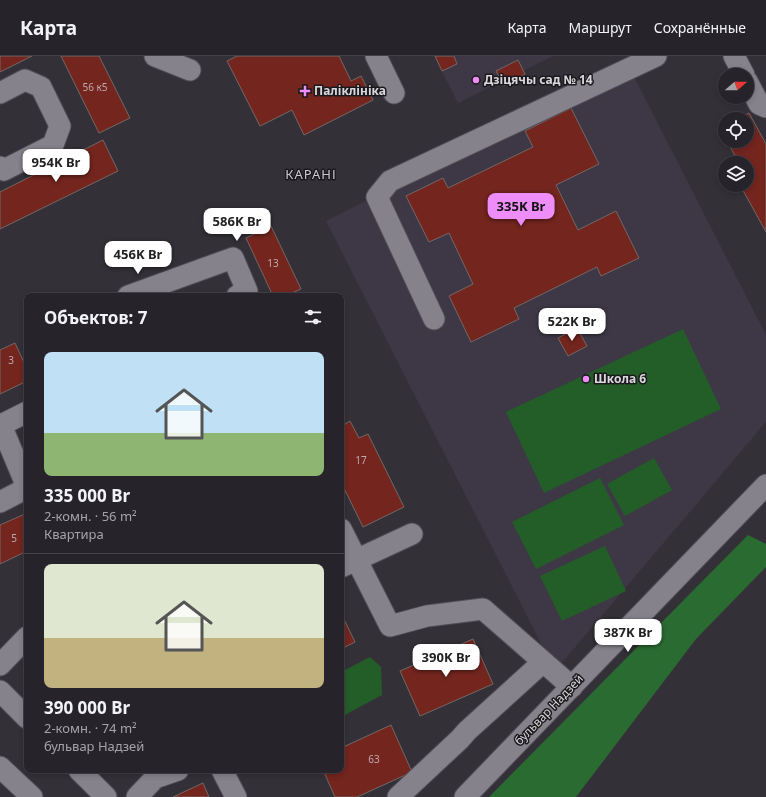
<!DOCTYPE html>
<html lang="ru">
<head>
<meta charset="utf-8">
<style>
	:root { --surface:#26242a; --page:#323036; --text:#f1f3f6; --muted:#a4a4a8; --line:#424147; --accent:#ee8cf8 }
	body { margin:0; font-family:"Noto Sans",sans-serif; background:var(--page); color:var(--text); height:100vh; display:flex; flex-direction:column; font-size:15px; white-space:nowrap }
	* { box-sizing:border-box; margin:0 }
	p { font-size:13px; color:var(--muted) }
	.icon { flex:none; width:22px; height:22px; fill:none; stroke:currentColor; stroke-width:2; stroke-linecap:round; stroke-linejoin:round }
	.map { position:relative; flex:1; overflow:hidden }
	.details { position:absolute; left:24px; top:237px; width:320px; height:480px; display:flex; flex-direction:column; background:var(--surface); border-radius:8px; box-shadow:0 2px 6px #0003,0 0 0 1px var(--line) }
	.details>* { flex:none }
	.needle { width:26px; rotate:70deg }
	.tools { position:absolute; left:718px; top:12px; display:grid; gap:8px }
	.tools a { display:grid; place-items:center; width:36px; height:36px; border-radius:50%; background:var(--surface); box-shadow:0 2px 6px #0003,0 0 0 1px var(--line); font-size:20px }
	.price { position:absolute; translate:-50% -34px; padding:0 9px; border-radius:8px; background:#fff; color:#222; font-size:13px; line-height:26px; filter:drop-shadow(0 1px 2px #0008) }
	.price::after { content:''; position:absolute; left:50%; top:24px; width:12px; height:9px; margin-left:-6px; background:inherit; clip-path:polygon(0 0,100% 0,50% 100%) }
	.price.on { background:var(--accent); color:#111 }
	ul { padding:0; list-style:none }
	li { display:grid; align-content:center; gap:8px; height:212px; padding:0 20px }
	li+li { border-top:1px solid var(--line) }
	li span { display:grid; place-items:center; height:124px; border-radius:8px; color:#555 }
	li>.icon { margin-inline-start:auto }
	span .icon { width:72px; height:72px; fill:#fffc; stroke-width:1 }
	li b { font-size:17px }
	h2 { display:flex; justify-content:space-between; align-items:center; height:48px; padding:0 20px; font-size:17px }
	header { display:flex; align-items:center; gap:24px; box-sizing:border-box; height:56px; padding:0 20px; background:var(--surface); border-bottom:1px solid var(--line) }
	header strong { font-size:19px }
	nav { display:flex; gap:22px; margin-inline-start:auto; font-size:14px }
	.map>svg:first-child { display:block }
</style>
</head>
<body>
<header>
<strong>Карта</strong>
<nav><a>Карта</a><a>Маршрут</a><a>Сохранённые</a></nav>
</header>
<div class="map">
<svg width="766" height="741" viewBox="0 0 766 741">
	<rect width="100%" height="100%" fill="#333038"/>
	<path fill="#3e3846" d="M434 0H553L458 47Z
		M629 11 766 279V366L555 615 326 165Z"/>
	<path fill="#235e29" d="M683 273 721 353 544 437 506 356Z
		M654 402 672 434 625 460 607 428Z
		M600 422 624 469 536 513 512 466Z
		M605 490 626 535 562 565 540 520Z
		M370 601 381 611 382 639 341 661V616Z"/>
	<path fill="#2a6b31" d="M748 479 766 488V511L696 583 576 741H489Z"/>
	<path fill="#73251e" stroke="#736866" d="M0 0H32L0 16Z
		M61 0H99L130 62 99 77Z
		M237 0H339L351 25 361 20 373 44 304 79 292 54 260 70 227 5Z
		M435 0H454L457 8 442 15Z
		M518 4 525 18 504 30 496 15Z
		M571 52 599 108 556 129 578 174 616 155 639 202 601 220 597 211 514 252 519 263 471 286 449 240 473 228 449 177 429 186 406 140 443 122 448 132 533 91 525 75Z
		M749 57 766 88V176L740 129H747V107H739L727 85H747V63H738Z
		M103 84 118 115 0 173V136Z
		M271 170 301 233 285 240H273L246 182Z
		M577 272 587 290 568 300 558 282Z
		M15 287 27 313V325L0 338V294Z
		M350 365 359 382 368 378 404 451 363 471 341 426V368L342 370Z
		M27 457V495L0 508V469Z
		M341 557 355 586 341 593Z
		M473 583 493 628 420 660 400 615Z
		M391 669 412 716 357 741H335L323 714H341V692Z
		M203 727 209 741H173Z"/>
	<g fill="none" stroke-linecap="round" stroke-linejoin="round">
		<g stroke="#504e54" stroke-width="23">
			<path id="minor" d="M155 0 190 14
				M376 0 394 37
				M734 0 744 19
				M747 25 759 48 766 51
				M0 37 25 24 41 31 60 70 53 89 4 114 0 111
				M128 240 233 202 247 235 237 240
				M434 263 377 141 390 125 656 0
				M27 356 1 369 27 431
				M0 446 27 432
				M341 473 390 570 427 560 483 553 572 631
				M341 511 412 478
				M0 609 27 581
				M0 635 27 662
				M0 711 32 741
				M79 714 106 741
				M222 714 236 741
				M137 741 155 722 178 714
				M398 741 460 683 467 675 543 606
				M465 741 766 429"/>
		</g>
		<use href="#minor" stroke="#86828c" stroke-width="21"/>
	</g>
	<g fill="#ee8cf8" stroke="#1a191c" stroke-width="1.5">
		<circle cx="476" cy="24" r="4"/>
		<path d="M303 29h4v4h4v4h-4v4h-4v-4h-4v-4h4z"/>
		<circle cx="586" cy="323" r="4"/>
	</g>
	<g text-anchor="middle" stroke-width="3" stroke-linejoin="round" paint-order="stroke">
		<g font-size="10" fill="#c0abad">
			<text x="95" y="35">56 к5</text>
			<text x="273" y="211">13</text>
			<text x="11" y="308">3</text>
			<text x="361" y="408">17</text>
			<text x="14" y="486">5</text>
			<text x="374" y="707">63</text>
		</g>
		<g font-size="12" font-weight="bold" fill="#dad8dd" stroke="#1a191c" text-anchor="start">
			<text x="484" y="28">Дзіцячы сад № 14</text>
			<text x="314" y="39">Паліклініка</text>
			<text x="594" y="327">Школа 6</text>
		</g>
		<g font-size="12" fill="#dad8dd" stroke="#1a191c">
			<text transform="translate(549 654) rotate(-46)" y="4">бульвар Надзей</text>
		</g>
		<g font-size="13" letter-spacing="1" fill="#cdc9d3" stroke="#1a191c">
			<text x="311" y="123">КАРАНІ</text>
		</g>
	</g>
</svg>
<div class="tools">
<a><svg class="needle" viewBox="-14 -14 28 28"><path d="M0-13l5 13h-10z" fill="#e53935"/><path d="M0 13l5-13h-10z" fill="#a4a4a8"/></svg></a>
<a><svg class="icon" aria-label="locate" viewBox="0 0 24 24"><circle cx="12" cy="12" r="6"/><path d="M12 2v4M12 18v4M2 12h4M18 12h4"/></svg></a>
<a><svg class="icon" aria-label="layers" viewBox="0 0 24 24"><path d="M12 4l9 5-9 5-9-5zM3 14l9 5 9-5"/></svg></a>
</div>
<b class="price" style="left:56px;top:127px">954K Br</b>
<b class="price on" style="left:521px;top:171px">335K Br</b>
<b class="price" style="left:237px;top:186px">586K Br</b>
<b class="price" style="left:138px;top:219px">456K Br</b>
<b class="price" style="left:572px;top:286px">522K Br</b>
<b class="price" style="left:628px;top:597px">387K Br</b>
<b class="price" style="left:446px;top:622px">390K Br</b>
<section class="details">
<h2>Объектов: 7<svg class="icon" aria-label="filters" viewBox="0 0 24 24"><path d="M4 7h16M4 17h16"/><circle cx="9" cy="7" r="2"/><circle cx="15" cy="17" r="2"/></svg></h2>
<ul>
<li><span style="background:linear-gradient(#bfe0f5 65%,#8fb573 0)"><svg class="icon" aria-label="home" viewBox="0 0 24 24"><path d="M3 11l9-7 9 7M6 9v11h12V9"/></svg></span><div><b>335 000 Br</b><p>2-комн. · 56 m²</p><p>Квартира</p></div></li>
<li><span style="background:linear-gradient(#dfe7d0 60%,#c2b280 0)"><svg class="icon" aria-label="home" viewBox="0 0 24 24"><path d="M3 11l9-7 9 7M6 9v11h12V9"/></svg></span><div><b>390 000 Br</b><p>2-комн. · 74 m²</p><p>бульвар Надзей</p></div></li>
</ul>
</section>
</div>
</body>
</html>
